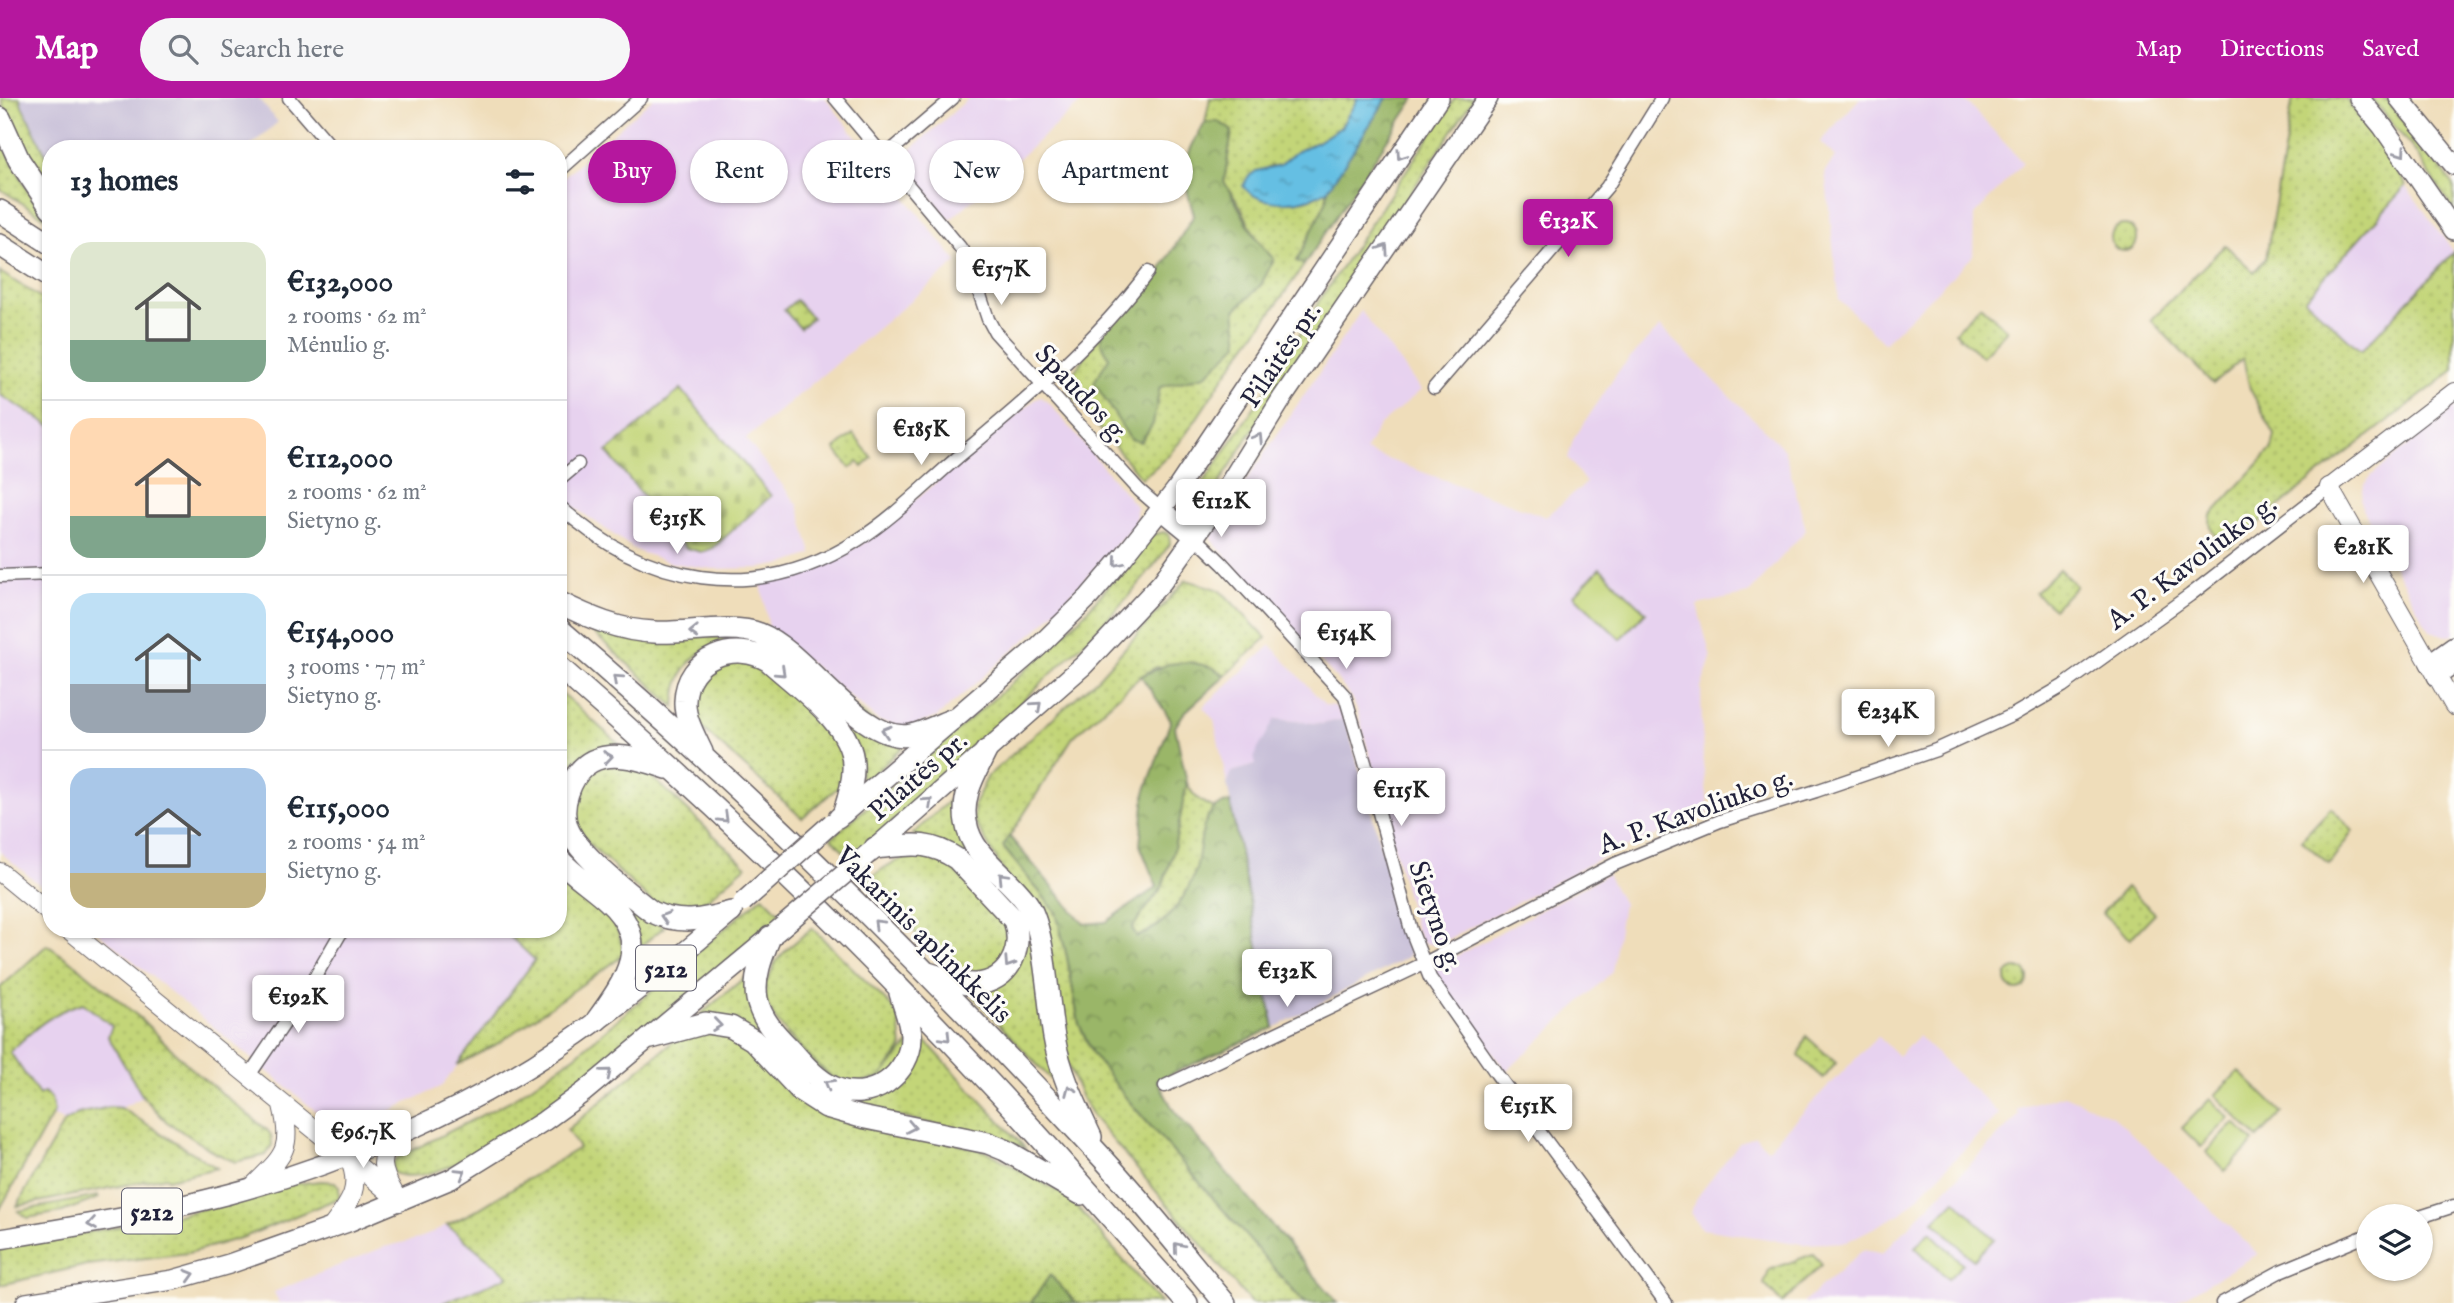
<!DOCTYPE html>
<html lang="en">
<head>
<meta charset="utf-8">
<style>
	:root { --surface:#fff; --page:#f6f6f7; --text:#1f2937; --muted:#747a83; --line:#e0e1e3; --accent:#b5179e }
	body { margin:0; font-family:"IM FELL English",serif; background:var(--page); color:var(--text); height:100vh; display:flex; flex-direction:column; font-size:26px; white-space:nowrap }
	* { box-sizing:border-box; margin:0 }
	p { font-size:23px; color:var(--muted) }
	.icon { flex:none; width:38px; height:38px; fill:none; stroke:currentColor; stroke-width:2; stroke-linecap:round; stroke-linejoin:round }
	.map { position:relative; flex:1; overflow:hidden }
	.panel { position:absolute; left:42px; top:42px; width:525px; height:798px; display:flex; flex-direction:column; background:var(--surface); border-radius:28px; box-shadow:0 2px 5px #0004 }
	.panel>* { flex:none }
	.guide { position:absolute; left:588px; top:42px; width:665px; height:63px; display:flex; gap:14px }
	.fabs { position:absolute; left:2356px; top:1106px; display:grid; gap:14px }
	.fabs a { display:grid; place-items:center; width:77px; height:77px; border-radius:50%; background:var(--surface); box-shadow:0 2px 5px #0004; font-size:35px }
	.price { position:absolute; translate:-50% -60px; padding:0 16px; border-radius:7px; background:#fff; color:#222; font-size:23px; line-height:46px; filter:drop-shadow(0 2px 4px #0008) }
	.price::after { content:''; position:absolute; left:50%; top:42px; width:21px; height:16px; margin-left:-10px; background:inherit; clip-path:polygon(0 0,100% 0,50% 100%) }
	.price.on { background:var(--accent); color:#fff }
	ul { padding:0; list-style:none }
	li { display:flex; align-items:center; gap:21px; height:175px; padding:0 28px }
	li+li { border-top:2px solid var(--line) }
	li span { display:grid; place-items:center; flex:none; width:196px; height:140px; border-radius:21px; color:#555 }
	li>.icon { margin-inline-start:auto }
	span .icon { width:84px; height:84px; fill:#fffc; stroke-width:1 }
	li b { font-size:30px }
	h2 { display:flex; justify-content:space-between; align-items:center; height:84px; padding:0 28px; font-size:30px }
	.tag { padding:0 24px; border-radius:32px; background:var(--surface); box-shadow:0 2px 5px #0004; font-size:24px; line-height:63px }
	.tag.on { background:var(--accent); color:#fff }
	header { display:flex; align-items:center; gap:42px; box-sizing:border-box; height:98px; padding:0 35px; background:var(--accent); color:#fff }
	header strong { font-size:33px }
	nav { display:flex; gap:38px; margin-inline-start:auto; font-size:24px }
	.search { width:490px; height:63px; background:var(--page); display:flex; align-items:center; gap:18px; box-sizing:border-box; padding:0 24px; border-radius:38px; color:var(--muted); font-size:26px }
	.map>svg:first-child { display:block }
</style>
</head>
<body>
<header>
<strong>Map</strong>
<div class="search"><svg class="icon" aria-label="search" viewBox="0 0 24 24"><circle cx="10" cy="10" r="6"/><path d="M15 15l6 6"/></svg>Search here</div>
<nav><a>Map</a><a>Directions</a><a>Saved</a></nav>
</header>
<div class="map">
<svg width="2454" height="1205" viewBox="0 0 2454 1205">
	<defs>
		<pattern id="green-dots" width="8" height="8" patternUnits="userSpaceOnUse" patternTransform="scale(1.75)"><rect width="8" height="8" fill="#c3d578"/><path d="M2 2h.1M6 6h.1" fill="none" stroke="#a7b769" stroke-width="1.8" stroke-linecap="round"/></pattern>
		<pattern id="forest-crowns" width="20" height="18" patternUnits="userSpaceOnUse" patternTransform="scale(1.75)"><rect width="20" height="18" fill="#9ab668"/><path d="M2 6a3 3 0 1 1 6 0M12 15a3 3 0 1 1 6 0" fill="none" stroke="#7d9457"/></pattern>
		<pattern id="cemetery-stones" width="16" height="16" patternUnits="userSpaceOnUse" patternTransform="scale(1.75)"><rect width="16" height="16" fill="#c3d578"/><path d="M2 7V4a2 2 0 0 1 4 0v3zM10 15v-3a2 2 0 0 1 4 0v3z" fill="#a7b769"/></pattern>
		<pattern id="water-ripples" width="26" height="14" patternUnits="userSpaceOnUse" patternTransform="scale(1.75)"><rect width="26" height="14" fill="#65bfe3"/><path d="M2 4q2-2 4 0t4 0M15 11q2-2 4 0t4 0" fill="none" stroke="#539bb9"/></pattern>
	</defs>
	<rect width="100%" height="100%" fill="#fdfcf7"/>
	<filter id="ink" filterUnits="userSpaceOnUse"><feTurbulence type="fractalNoise" baseFrequency=".0143" numOctaves="2"/><feDisplacementMap in="SourceGraphic" scale="14" xChannelSelector="R" yChannelSelector="G"/><feConvolveMatrix kernelMatrix="1 2 1 2 8 2 1 2 1" color-interpolation-filters="sRGB"/></filter>
	<filter id="wash" filterUnits="userSpaceOnUse"><feTurbulence type="fractalNoise" baseFrequency=".00686" numOctaves="4" result="noise"/><feDisplacementMap in="SourceGraphic" scale="28" xChannelSelector="R" yChannelSelector="G"/><feGaussianBlur stdDeviation="1.57" result="paint"/><feColorMatrix in="noise" values="0 0 0 0 0 0 0 0 0 0 0 0 0 0 0 0 0 1.4 0 .05"/><feComposite in="paint" operator="in"/></filter>
	<g filter="url(#wash)">
		<rect width="100%" height="100%" fill="#efddba"/>
		<path fill="#e7d2ef" d="M653 0H825L957 164 746 341 798 407 812 456 784 466 759 470 712 471 672 465 637 453 564 402 561 396 566 386 559 375 558 359V84Z
			M969 0H1086L950 122 899 62Z
			M1860 0H1963L2023 65 1974 117 1973 158 1884 245 1839 201 1825 73 1836 59 1820 44Z
			M2406 88 2454 154 2361 253 2304 201Z
			M1361 213 1421 292 1379 328 1365 353 1546 419 1586 385 1568 360 1573 342 1620 271 1660 229 1784 351 1806 432 1748 496 1697 507 1711 560 1701 590 1703 666 1709 715 1599 761 1437 847 1423 845 1416 832 1357 611 1349 596 1330 573 1213 444 1211 439 1218 424Z
			M0 297 51 328V796L0 754Z
			M1041 299 1050 306 1136 408V422L1134 428 1043 526 937 619 908 630 879 623 769 531 761 485 795 477 820 469 863 445 1036 301Z
			M2454 309V536L2446 538 2431 533 2424 523 2363 411 2361 402 2364 388 2371 378Z
			M1271 547 1325 607 1335 608 1344 621 1322 626 1275 621 1256 667 1232 674 1227 686 1214 622 1203 609Z
			M1607 776 1623 806 1612 874 1505 975 1500 964 1435 880 1433 873 1438 868Z
			M94 831H502L535 862 442 988 373 1021 351 1030 343 1029 323 1019Z
			M83 905 112 928 108 939 143 999 121 1010 116 1009 69 1020 64 1024 53 1018 54 1014 39 997 10 954 35 928 73 908Z
			M1878 938 1898 958 1918 938 1999 1016 1902 1115 1846 1144 1803 1146 1702 1131 1690 1115 1698 1098 1739 1045 1755 1038 1767 1051Z
			M2064 997 2113 1018 2258 1156 2174 1205H1803L1863 1152 1882 1155 2020 1016 2017 1013 2020 1010Z
			M447 1127 509 1178 442 1205H279L274 1194 384 1149 418 1141Z"/>
		<path fill="#c8bfd8" d="M20 0H258L278 24 247 51H51V67L21 8Z
			M1275 621 1322 626 1344 621 1346 623 1410 853 1408 859 1274 930 1227 686 1232 674 1256 667 1254 658Z"/>
		<path fill="url(#green-dots)" stroke="#727c5a" stroke-width="2" d="M1 0H20L22 8 51 67V97L9 25Z
			M1210 0 1358 1 1341 29 1317 44 1297 53 1280 67 1268 69 1261 101C1285 105 1308 107 1328 91L1326 104 1297 163 1304 167C1279 205 1251 240 1226 276 1200 313 1180 355 1141 380L1069 294 1071 278 1102 235C1099 261 1130 275 1148 289L1261 187 1260 148 1241 109 1224 84 1232 33 1218 23 1205 25Z
			M1455 0H1474L1267 309 1199 418 1189 420 1187 418V410L1196 396 1276 277 1319 203Z
			M2293 0H2345L2376 38 2406 88 2305 201 2361 253 2454 154V272L2305 387 2229 449C2217 439 2207 434 2211 418L2272 351 2275 337 2250 291 2243 260 2213 286 2151 222 2225 147 2254 174 2266 160Z
			M2371 0H2385L2454 87V113L2414 52Z
			M0 40 29 95 50 123 0 91Z
			M2111 140a13 13 0 1 1 26 0a13 13 0 1 1-26 0Z
			M0 174 51 206V328L0 297Z
			M796 202 812 220 800 230 784 212Z
			M1980 207 2007 232 1982 259 1955 234Z
			M853 336 872 360 862 369 858 364 850 370 835 351Z
			M1164 434 1169 436 1170 446C1132 501 1080 548 1032 594 973 651 914 707 851 760L831 740 1012 585 1085 515 1152 437Z
			M2059 471 2076 488 2054 511 2035 495Z
			M1186 482 1217 491 1226 498 1266 540 1225 578 1221 574 1156 569 1141 578 1073 639 1003 749 1056 814 1067 859 1079 926 1127 1001 1304 1205H1251L1093 1019 1082 1000 1066 963 1048 848 974 723V706L988 678 1099 579Z
			M584 526 757 543 906 646 861 688 860 654 744 544C701 542 676 567 675 609Z
			M737 560 763 568 830 629 841 644 844 684 802 720 703 631C691 613 689 583 709 569 716 564 728 563 737 560Z
			M558 592 620 647C592 647 571 661 558 685Z
			M607 665 646 673 746 768 690 816 652 804 589 746 573 720 575 694 582 681Z
			M1187 685C1193 699 1201 705 1215 710 1202 729 1202 750 1196 771 1187 801 1166 828 1137 839L1132 830 1162 789 1173 755Z
			M959 693 957 710 1018 807 1029 831 1058 989 973 898 1025 833 913 736Z
			M2331 710 2353 733 2329 766 2301 742Z
			M938 758 1003 818 1011 836C1008 844 1007 857 1002 864 991 881 965 880 950 870L866 784C892 761 904 758 938 758Z
			M558 775C589 800 619 814 624 857L497 946 457 967 535 862 502 831H558Z
			M2126 789 2155 815 2130 841 2102 815Z
			M618 797 664 829 641 848Z
			M763 798 783 818C744 850 706 881 668 913 621 952 454 1100 394 1075L392 1067 397 1060 510 1003 576 957Z
			M812 830 893 910 899 920 902 950 880 980 849 986 824 975 777 924 766 906 765 885C771 879 771 872 775 865 785 851 799 841 812 830Z
			M47 847 75 866 140 920 193 972 267 1032 271 1037 272 1047 266 1057 235 1064 216 1055 167 1024 143 999 108 939 112 928 83 905C53 913 31 933 10 954L39 997 44 994 51 1000 54 1014 0 1111V890Z
			M2006 881a11 11 0 1 1 22 0a11 11 0 1 1-22 0Z
			M750 875V908L860 1003 918 935 1026 1051 1003 1041 840 1006 701 916Z
			M692 933 738 940 803 1005 988 1054 1063 1096 1079 1111 1160 1205H1076L1050 1177 1031 1205H442L509 1178 447 1127 475 1113 579 1050 567 1032 671 945Z
			M1806 938 1836 965 1823 981 1799 958Z
			M110 1009 121 1010 217 1070 168 1081 166 1079 17 1108 64 1024 78 1016Z
			M321 1083 335 1084 339 1089V1100L244 1139 188 1155 87 1167 0 1187V1149L163 1121 245 1100 285 1087Z
			M98 1098 99 1100 62 1114 27 1120 18 1113Z
			M1813 1156 1822 1166 1782 1205 1764 1186 1769 1172Z"/>
		<path fill="url(#forest-crowns)" stroke="#5e6c52" stroke-width="2" d="M1387 0H1415L1304 167 1297 163 1326 104 1328 91Z
			M1218 23 1232 33 1224 84C1241 110 1252 141 1274 161L1261 187 1235 212 1239 245 1205 278 1160 289 1153 326 1141 344 1130 341 1094 284 1109 260 1101 244 1102 235 1160 173 1194 117C1181 74 1181 63 1205 25Z
			M1189 564 1212 569 1225 578 1184 615 1175 629 1187 685 1173 755 1162 789 1132 830 1137 839C1166 828 1187 800 1196 771 1201 753 1199 723 1215 710 1219 707 1226 705 1230 704L1274 930 1157 982 1174 1013 1338 1205H1304L1127 1001 1092 955 1079 926 1067 859 1056 814 1003 749 1009 738 1084 826 1106 824 1157 789 1140 747 1145 695 1171 622 1141 578 1168 566Z
			M1050 1177 1076 1205H1031Z"/>
		<path fill="url(#cemetery-stones)" stroke="#727c5a" stroke-width="2" d="M681 291 771 398 713 450 702 454 686 450 607 354Z"/>
		<path fill="#c3d578" stroke="#727c5a" stroke-width="2" d="M1600 470 1646 514 1620 541 1574 497Z
			M2239 973 2282 1015 2258 1040 2215 997Z
			M2210 1001 2229 1020 2201 1049 2182 1030Z
			M2235 1025 2254 1044 2225 1073 2206 1054Z
			M1955 1102 1994 1141 1973 1162 1934 1123Z
			M1930 1134 1963 1166 1948 1181 1915 1149Z"/>
		<path fill="url(#water-ripples)" stroke="#44708f" stroke-width="2" d="M1358 0H1387L1328 91C1308 107 1259 111 1243 88L1248 79 1256 73 1280 67 1297 53 1317 44 1341 29Z"/>
	</g>
	<g filter="url(#ink)">
		<g fill="none" stroke-linecap="round" stroke-linejoin="round">
			<g stroke="#6a6367" stroke-width="15">
				<path id="minor" d="M289 0 333 51
					M835 0 959 148 968 161 988 221 995 234 1139 392 1162 412
					M885 58 953 0
					M558 74 641 0
					M1434 290 1607 89 1662 0
					M558 383 578 366
					M558 407C644 487 756 508 858 442 896 418 929 383 964 354 1030 299 1096 243 1148 174
					M1195 439 1223 466 1345 598 1369 678 1411 832 1430 880 1496 975 1666 1205
					M0 478 51 476
					M248 979 311 886 343 831
					M1165 988 1423 866 1615 766 1720 723 1816 693 1936 652 2013 617 2063 588 2190 497 2329 389
					M2420 1119 2454 1108
					M2222 1205 2281 1173 2368 1137"/>
			</g>
			<g stroke="#6a6367" stroke-width="18">
				<path id="tertiary" d="M2329 389 2454 293"/>
			</g>
			<g stroke="#6a6367" stroke-width="20">
				<path id="secondary" d="M2329 389 2454 608
					M0 774 51 816
					M68 831 347 1058 400 1104
					M393 1038C379 1063 380 1070 394 1095
					M253 1088C284 1057 293 1052 282 1007
					M330 1131C348 1107 363 1091 349 1061"/>
			</g>
			<g stroke="#6a6367" stroke-width="22">
				<path id="primary" d="M2359 0 2383 29 2454 132
					M2399 0 2454 67
					M1162 412 1195 439
					M2430 565 2454 548
					M2437 578 2454 566
					M838 720 1038 549 1089 499 1124 458 1176 392 1439 0
					M870 755 1084 567 1162 484 1210 417 1283 299 1488 0
					M0 1141C77 1128 153 1116 229 1096 342 1066 464 1014 561 948 622 907 677 861 732 814
					M26 1205 173 1182 229 1166 348 1124 451 1081 544 1023 584 994 773 837"/>
			</g>
			<g stroke="#6a6367" stroke-width="24">
				<path id="trunk" d="M0 20 19 62 51 110
					M0 113 51 146
					M0 147 51 180
					M558 504C588 519 620 533 654 534 686 536 731 525 760 536 806 554 861 647 911 637 925 634 938 627 951 622
					M558 530C748 692 926 869 1095 1052 1141 1101 1182 1154 1225 1205
					M558 568C708 699 853 838 989 984 1057 1056 1121 1132 1187 1205
					M986 653C975 676 961 698 966 724 972 761 1010 778 1029 808 1045 834 1048 906 1054 939 1060 975 1076 1007 1091 1039
					M702 654C695 639 684 620 685 603 686 559 736 542 769 563 797 589 852 625 853 666 854 682 849 699 844 714
					M667 670C628 657 585 644 568 695 564 707 563 719 568 731 579 757 629 796 652 814 679 827 703 822 731 814
					M875 750C908 747 927 741 957 761L1014 822C1024 851 1009 884 976 886 960 887 943 879 928 875
					M558 760C573 777 592 788 608 803 653 844 626 882 597 922
					M770 839C762 858 753 880 757 901 761 921 775 936 789 950 802 964 815 981 833 989 869 1007 912 977 911 937 910 923 904 909 900 895
					M651 940 706 925 731 929 753 942 801 993 826 1009 861 1019 988 1045 1005 1052 1081 1096"/>
			</g>
			<use href="#minor" stroke="#fff" stroke-width="12"/>
			<use href="#tertiary" stroke="#fff" stroke-width="16"/>
			<use href="#secondary" stroke="#fff" stroke-width="18"/>
			<use href="#primary" stroke="#fff" stroke-width="19"/>
			<use href="#trunk" stroke="#fff" stroke-width="21"/>
			<g stroke="#6a6367" stroke-width="22" stroke-linecap="butt">
				<path id="primary-bridge" d="M743 804 832 725
					M776 834 869 755"/>
			</g>
			<use href="#primary-bridge" stroke="#fff" stroke-width="19"/>
		</g>
		<defs><path id="oneway-chevron" d="M-2-3.5L2.5 0L-2 3.5" fill="none" stroke-width="1.6" stroke-linecap="round" stroke-linejoin="round" transform="scale(1.75)"/></defs>
		<g stroke="#9c9ca7">
			<use href="#oneway-chevron" transform="translate(2401 54) rotate(55)"/>
			<use href="#oneway-chevron" transform="translate(1401 57) rotate(124)"/>
			<use href="#oneway-chevron" transform="translate(1384 151) rotate(-56)"/>
			<use href="#oneway-chevron" transform="translate(1258 340) rotate(-58)"/>
			<use href="#oneway-chevron" transform="translate(1118 464) rotate(130)"/>
			<use href="#oneway-chevron" transform="translate(694 534) rotate(178)"/>
			<use href="#oneway-chevron" transform="translate(781 574) rotate(43)"/>
			<use href="#oneway-chevron" transform="translate(617 581) rotate(-138)"/>
			<use href="#oneway-chevron" transform="translate(1037 608) rotate(-42)"/>
			<use href="#oneway-chevron" transform="translate(886 633) rotate(-163)"/>
			<use href="#oneway-chevron" transform="translate(608 659) rotate(-8)"/>
			<use href="#oneway-chevron" transform="translate(928 704) rotate(-42)"/>
			<use href="#oneway-chevron" transform="translate(724 720) rotate(44)"/>
			<use href="#oneway-chevron" transform="translate(1003 779) rotate(-134)"/>
			<use href="#oneway-chevron" transform="translate(665 819) rotate(-163)"/>
			<use href="#oneway-chevron" transform="translate(878 826) rotate(-135)"/>
			<use href="#oneway-chevron" transform="translate(1009 865) rotate(123)"/>
			<use href="#oneway-chevron" transform="translate(717 927) rotate(8)"/>
			<use href="#oneway-chevron" transform="translate(946 939) rotate(46)"/>
			<use href="#oneway-chevron" transform="translate(607 975) rotate(-39)"/>
			<use href="#oneway-chevron" transform="translate(829 986) rotate(-150)"/>
			<use href="#oneway-chevron" transform="translate(1070 992) rotate(-113)"/>
			<use href="#oneway-chevron" transform="translate(911 1029) rotate(11)"/>
			<use href="#oneway-chevron" transform="translate(461 1075) rotate(-31)"/>
			<use href="#oneway-chevron" transform="translate(92 1126) rotate(171)"/>
			<use href="#oneway-chevron" transform="translate(1178 1149) rotate(-130)"/>
			<use href="#oneway-chevron" transform="translate(190 1177) rotate(-16)"/>
		</g>
	</g>
	<g text-anchor="middle" stroke-width="6" stroke-linejoin="round" paint-order="stroke">
		<g fill="#fdfcf7" stroke="#646373" stroke-width="2">
			<rect x="636" y="847.5" width="60" height="45" rx="5"/>
			<rect x="122" y="1090.5" width="60" height="45" rx="5"/>
		</g>
		<g font-size="26" font-weight="bold" fill="#22223b">
			<text x="666" y="879">5212</text>
			<text x="152" y="1122">5212</text>
		</g>
		<g font-size="28" fill="#22223b" stroke="#fdfcf7">
			<text transform="translate(1280 256) rotate(-56)" y="10">Pilaitės pr.</text>
			<text transform="translate(1083 295) rotate(47)" y="10">Spaudos g.</text>
			<text transform="translate(2191 463) rotate(-37)" y="10">A. P. Kavoliuko g.</text>
			<text transform="translate(917 677) rotate(-41)" y="10">Pilaitės pr.</text>
			<text transform="translate(1695 712) rotate(-20)" y="10">A. P. Kavoliuko g.</text>
			<text transform="translate(1437 818) rotate(71)" y="10">Sietyno g.</text>
			<text transform="translate(924 836) rotate(45)" y="10">Vakarinis aplinkkelis</text>
		</g>
	</g>
</svg>
<div class="fabs">
<a><svg class="icon" aria-label="layers" viewBox="0 0 24 24"><path d="M12 4l9 5-9 5-9-5zM3 14l9 5 9-5"/></svg></a>
</div>
<b class="price on" style="left:1568px;top:161px">€132K</b>
<b class="price" style="left:1001px;top:209px">€157K</b>
<b class="price" style="left:921px;top:369px">€185K</b>
<b class="price" style="left:1221px;top:441px">€112K</b>
<b class="price" style="left:677px;top:458px">€315K</b>
<b class="price" style="left:2363px;top:487px">€281K</b>
<b class="price" style="left:1346px;top:573px">€154K</b>
<b class="price" style="left:1888px;top:651px">€234K</b>
<b class="price" style="left:1401px;top:730px">€115K</b>
<b class="price" style="left:1287px;top:911px">€132K</b>
<b class="price" style="left:298px;top:937px">€192K</b>
<b class="price" style="left:1528px;top:1046px">€151K</b>
<b class="price" style="left:363px;top:1072px">€96.7K</b>
<div class="guide">
<a class="tag on">Buy</a>
<a class="tag">Rent</a>
<a class="tag">Filters</a>
<a class="tag">New</a>
<a class="tag">Apartment</a>
</div>
<section class="panel">
<h2>13 homes<svg class="icon" aria-label="filters" viewBox="0 0 24 24"><path d="M4 7h16M4 17h16"/><circle cx="9" cy="7" r="2"/><circle cx="15" cy="17" r="2"/></svg></h2>
<ul>
<li><span style="background:linear-gradient(#dfe7d0 70%,#7fa58c 0)"><svg class="icon" aria-label="home" viewBox="0 0 24 24"><path d="M3 11l9-7 9 7M6 9v11h12V9"/></svg></span><div><b>€132,000</b><p>2 rooms · 62 m²</p><p>Mėnulio g.</p></div></li>
<li><span style="background:linear-gradient(#ffd9b3 70%,#7fa58c 0)"><svg class="icon" aria-label="home" viewBox="0 0 24 24"><path d="M3 11l9-7 9 7M6 9v11h12V9"/></svg></span><div><b>€112,000</b><p>2 rooms · 62 m²</p><p>Sietyno g.</p></div></li>
<li><span style="background:linear-gradient(#bfe0f5 65%,#9aa5b1 0)"><svg class="icon" aria-label="home" viewBox="0 0 24 24"><path d="M3 11l9-7 9 7M6 9v11h12V9"/></svg></span><div><b>€154,000</b><p>3 rooms · 77 m²</p><p>Sietyno g.</p></div></li>
<li><span style="background:linear-gradient(#a9c7e8 75%,#c2b280 0)"><svg class="icon" aria-label="home" viewBox="0 0 24 24"><path d="M3 11l9-7 9 7M6 9v11h12V9"/></svg></span><div><b>€115,000</b><p>2 rooms · 54 m²</p><p>Sietyno g.</p></div></li>
</ul>
</section>
</div>
</body>
</html>
